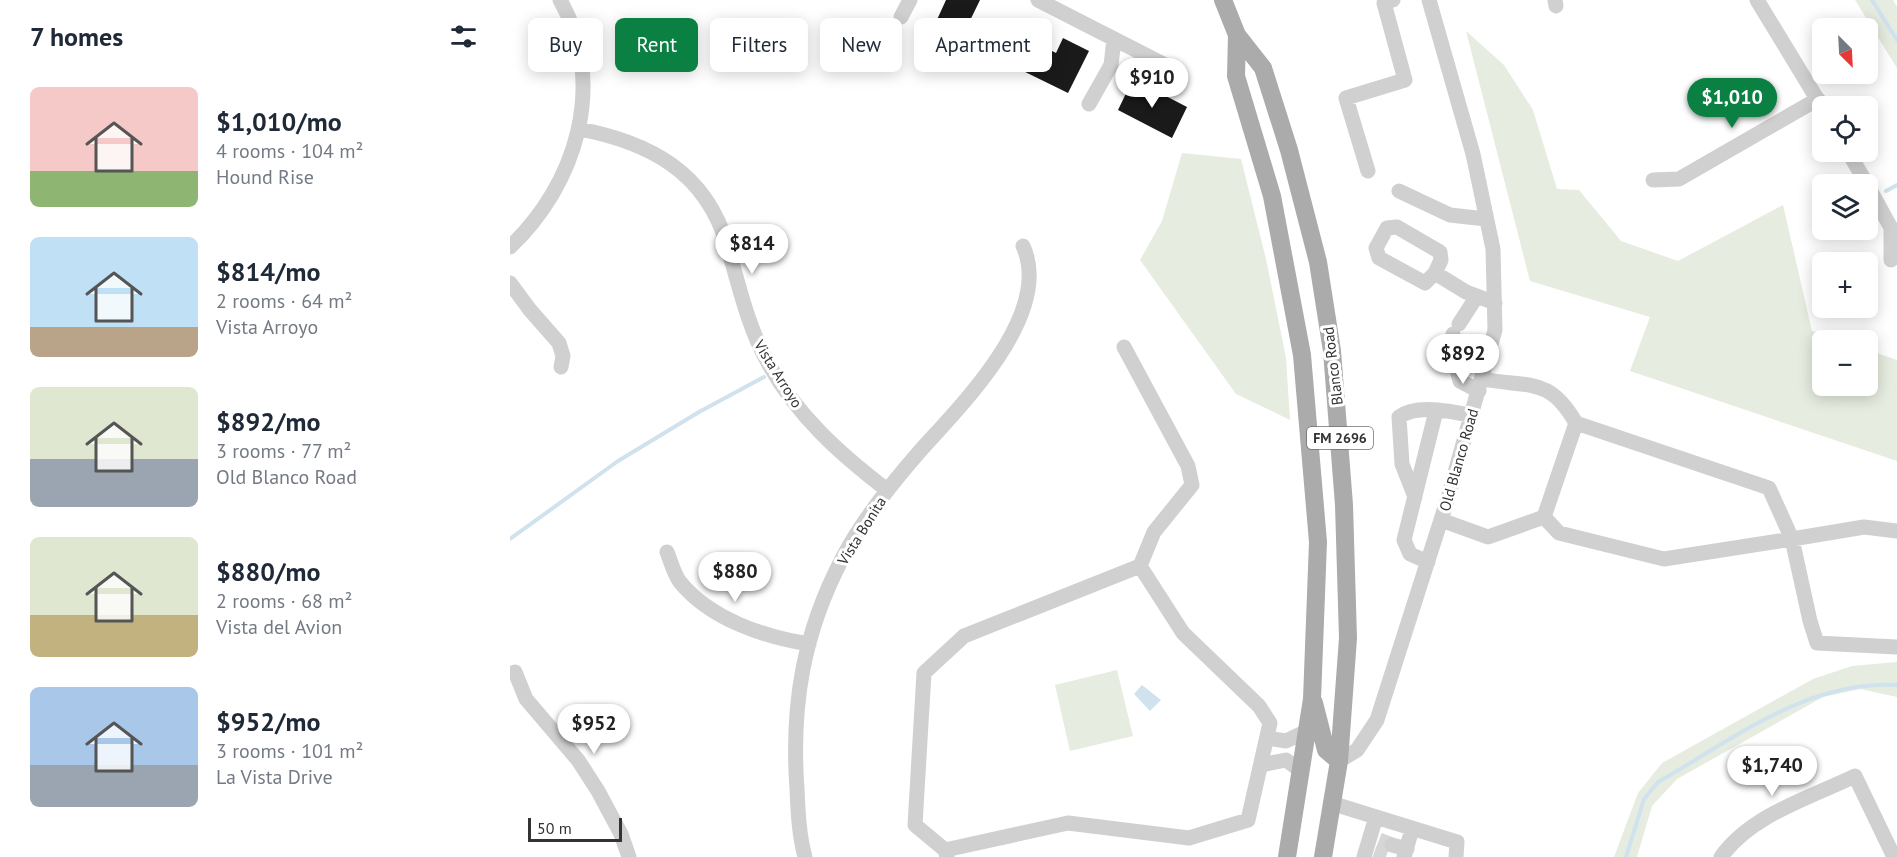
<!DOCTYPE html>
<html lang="en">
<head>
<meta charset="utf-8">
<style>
	:root { --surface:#fff; --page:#f6f6f7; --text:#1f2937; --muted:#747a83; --accent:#0b8043 }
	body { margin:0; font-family:"PT Sans",sans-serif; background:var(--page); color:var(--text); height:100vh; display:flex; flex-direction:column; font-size:22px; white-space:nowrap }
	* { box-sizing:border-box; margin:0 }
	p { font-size:20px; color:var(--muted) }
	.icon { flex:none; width:33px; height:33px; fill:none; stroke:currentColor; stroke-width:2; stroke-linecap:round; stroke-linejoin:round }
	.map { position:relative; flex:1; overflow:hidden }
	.panel { display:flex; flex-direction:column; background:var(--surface); width:510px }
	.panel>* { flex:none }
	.hud { position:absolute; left:18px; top:18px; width:570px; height:54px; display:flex; gap:12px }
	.needle { width:39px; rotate:156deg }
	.controls { position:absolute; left:1302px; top:18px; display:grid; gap:12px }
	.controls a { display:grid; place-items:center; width:66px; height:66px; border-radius:9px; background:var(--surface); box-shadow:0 3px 15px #0003; font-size:30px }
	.scale { position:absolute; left:18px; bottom:15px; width:94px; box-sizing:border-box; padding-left:6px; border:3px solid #333; border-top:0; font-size:16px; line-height:21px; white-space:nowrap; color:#333; -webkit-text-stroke:4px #fff; paint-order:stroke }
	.price { position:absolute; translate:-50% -51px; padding:0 14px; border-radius:21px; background:#fff; color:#222; font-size:20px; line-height:39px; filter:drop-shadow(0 2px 3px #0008) }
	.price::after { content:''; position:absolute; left:50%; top:36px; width:18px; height:14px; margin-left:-9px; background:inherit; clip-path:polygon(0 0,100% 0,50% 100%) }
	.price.on { background:var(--accent); color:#fff }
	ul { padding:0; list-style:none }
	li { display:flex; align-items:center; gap:18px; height:150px; padding:0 30px }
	li span { display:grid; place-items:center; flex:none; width:168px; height:120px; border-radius:9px; color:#555 }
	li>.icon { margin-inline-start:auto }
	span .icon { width:72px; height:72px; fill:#fffc; stroke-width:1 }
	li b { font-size:26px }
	h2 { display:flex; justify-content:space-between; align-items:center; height:72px; padding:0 30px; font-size:26px }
	.chip { padding:0 21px; border-radius:9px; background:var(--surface); box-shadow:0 3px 15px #0003; font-size:21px; line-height:54px }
	.chip.on { background:var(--accent); color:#fff }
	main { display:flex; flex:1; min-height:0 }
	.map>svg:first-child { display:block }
</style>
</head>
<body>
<main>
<section class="panel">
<h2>7 homes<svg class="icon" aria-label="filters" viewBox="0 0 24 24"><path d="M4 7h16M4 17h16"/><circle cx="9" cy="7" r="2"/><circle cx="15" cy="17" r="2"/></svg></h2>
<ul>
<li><span style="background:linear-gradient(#f6c9c9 70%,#8fb573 0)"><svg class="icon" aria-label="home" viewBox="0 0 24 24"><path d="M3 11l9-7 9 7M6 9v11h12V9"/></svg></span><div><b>$1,010/mo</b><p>4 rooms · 104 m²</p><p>Hound Rise</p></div></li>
<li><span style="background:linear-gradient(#bfe0f5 75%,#b9a48a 0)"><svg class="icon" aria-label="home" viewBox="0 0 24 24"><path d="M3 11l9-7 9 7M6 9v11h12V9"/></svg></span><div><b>$814/mo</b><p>2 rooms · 64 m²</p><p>Vista Arroyo</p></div></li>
<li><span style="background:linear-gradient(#dfe7d0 60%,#9aa5b1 0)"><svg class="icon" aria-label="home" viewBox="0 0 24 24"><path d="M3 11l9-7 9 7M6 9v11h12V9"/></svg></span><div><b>$892/mo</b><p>3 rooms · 77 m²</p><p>Old Blanco Road</p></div></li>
<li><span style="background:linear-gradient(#dfe7d0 65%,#c2b280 0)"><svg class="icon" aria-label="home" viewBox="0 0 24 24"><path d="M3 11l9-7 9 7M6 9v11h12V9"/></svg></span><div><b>$880/mo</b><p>2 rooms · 68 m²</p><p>Vista del Avion</p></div></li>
<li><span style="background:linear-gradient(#a9c7e8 65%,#9aa5b1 0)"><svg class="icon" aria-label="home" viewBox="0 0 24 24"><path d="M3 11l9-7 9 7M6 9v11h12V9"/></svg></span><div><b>$952/mo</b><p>3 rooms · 101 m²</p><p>La Vista Drive</p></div></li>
</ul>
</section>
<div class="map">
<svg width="1387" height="857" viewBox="0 0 1387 857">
	<rect width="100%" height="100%" fill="#fff"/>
	<path fill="#e6ecdf" d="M1345 0H1383L1387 7V68Z
		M956 31 994 65 1023 110 1047 189 1069 190 1111 241 1168 261 1273 205 1302 331 1330 340H1312V386H1358V350L1387 360V461L1120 371 1140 317 1020 281Z
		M672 153 731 159 756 259 776 358 780 420 726 394 630 260 652 221Z
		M1387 662V697L1350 689 1313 697 1167 779 1142 806 1127 857H1104L1128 793 1152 763 1303 679 1342 666Z
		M607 670 623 736 560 751 545 685Z"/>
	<path fill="#cfe2ee" d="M632 685 651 700 640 711 624 694Z"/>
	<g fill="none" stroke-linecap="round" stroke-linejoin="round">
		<path stroke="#cfe2ee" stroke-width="4" d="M1362 0 1387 40
			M1376 191 1387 185
			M0 539 108 461 189 412 254 377
			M1116 857 1134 799 1148 782C1223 740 1296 680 1387 685"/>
	</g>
	<path fill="#1a1a1a" d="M436 0H470L452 37 425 24Z
		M484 22 546 53 553 38 579 51 558 93 470 50Z
		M623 79 677 107 662 138 608 110Z"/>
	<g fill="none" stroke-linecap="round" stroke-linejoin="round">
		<path stroke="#d6d6d6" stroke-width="15" stroke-dasharray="15 8" stroke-linecap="butt" d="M869 840 882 845
			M864 853 876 857"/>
		<path stroke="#d0d0d0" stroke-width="15" d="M528 0 655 65
			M1045 0 1046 6
			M1247 0 1312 107
			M391 17 400 0
			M579 104 601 65 604 39
			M69 129C139 142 196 172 217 245 229 285 237 324 257 361 286 415 330 454 377 490
			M1338 152 1357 184
			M858 171 836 98 895 80 874 3 883 0
			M1143 180 1169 179 1308 99
			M1358 186 1381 228V260
			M889 191 940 215 976 219
			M0 247C66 185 98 83 50 0
			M925 273 931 260 930 252 887 227 877 228 866 248 869 258 915 283 925 273 956 292 985 303
			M0 283 20 310 49 343 53 356 51 367
			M949 324 967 296
			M943 334 942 351 950 381 969 391
			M972 379C1020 388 1039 376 1066 423L1034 517 1049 533 1154 559 1282 539 1259 488 1066 423
			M905 497 892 464 889 417C906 404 942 411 962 416
			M931 520 978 537 1034 517
			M1387 531 1354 527 1282 539 1300 621 1307 643 1387 647
			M157 552C161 562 164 574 170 582 200 619 254 637 299 644
			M918 562 900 554 894 540 926 411
			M5 672 16 699 68 760 88 791 111 834 119 857
			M757 738 776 741 797 731
			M829 761 847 750 867 720 937 501 985 330 983 249 963 154 919 0
			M751 765 776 760 791 771
			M821 803 866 817 854 857
			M866 817 947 842 946 857
			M882 845 897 849
			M435 850 405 825 414 673 454 636 630 566
			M295 857C289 835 288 812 287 789 281 705 293 633 333 557 353 519 382 483 410 451 451 405 544 314 513 246
			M437 857 435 850 558 823 679 838 738 820 760 723 749 706 673 633 630 566 644 532 682 485 678 466 614 347
			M894 857 902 829
			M1211 857C1241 815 1299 798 1345 776L1384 857"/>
		<path stroke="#ababab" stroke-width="18" d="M713 0 727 35 753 68 779 150 808 262 822 351 834 505 838 638 829 761 813 857
			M727 35 726 76 762 196 792 355 808 542 802 699 777 857
			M804 703 816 750 829 761"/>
	</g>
	<g text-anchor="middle" stroke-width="6" stroke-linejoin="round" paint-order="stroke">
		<rect fill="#fff" stroke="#707070" stroke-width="1.5" x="797" y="427" width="66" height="22" rx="4.5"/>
		<g font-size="14" font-weight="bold" fill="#333">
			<text x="830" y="443">FM 2696</text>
		</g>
		<g font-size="15" fill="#333" stroke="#fff">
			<text transform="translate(823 366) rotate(-97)" y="5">Blanco Road</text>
			<text transform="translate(268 374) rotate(58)" y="5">Vista Arroyo</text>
			<text transform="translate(949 460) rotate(-74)" y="5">Old Blanco Road</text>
			<text transform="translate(352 531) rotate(-58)" y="5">Vista Bonita</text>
		</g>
	</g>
</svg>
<div class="controls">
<a><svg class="needle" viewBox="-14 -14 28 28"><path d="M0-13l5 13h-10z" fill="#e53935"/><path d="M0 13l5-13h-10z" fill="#747a83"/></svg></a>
<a><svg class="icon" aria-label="locate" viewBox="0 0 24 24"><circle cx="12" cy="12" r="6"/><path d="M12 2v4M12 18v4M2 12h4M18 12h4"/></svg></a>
<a><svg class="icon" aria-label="layers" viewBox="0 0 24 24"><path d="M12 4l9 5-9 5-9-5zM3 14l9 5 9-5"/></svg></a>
<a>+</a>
<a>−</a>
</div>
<div class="scale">50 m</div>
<b class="price" style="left:642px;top:109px">$910</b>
<b class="price on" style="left:1222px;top:129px">$1,010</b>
<b class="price" style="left:242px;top:275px">$814</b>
<b class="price" style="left:953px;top:385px">$892</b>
<b class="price" style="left:225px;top:603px">$880</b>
<b class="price" style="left:84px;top:755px">$952</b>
<b class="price" style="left:1262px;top:797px">$1,740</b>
<div class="hud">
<a class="chip">Buy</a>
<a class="chip on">Rent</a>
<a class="chip">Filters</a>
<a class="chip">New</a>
<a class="chip">Apartment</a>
</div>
</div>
</main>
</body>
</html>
